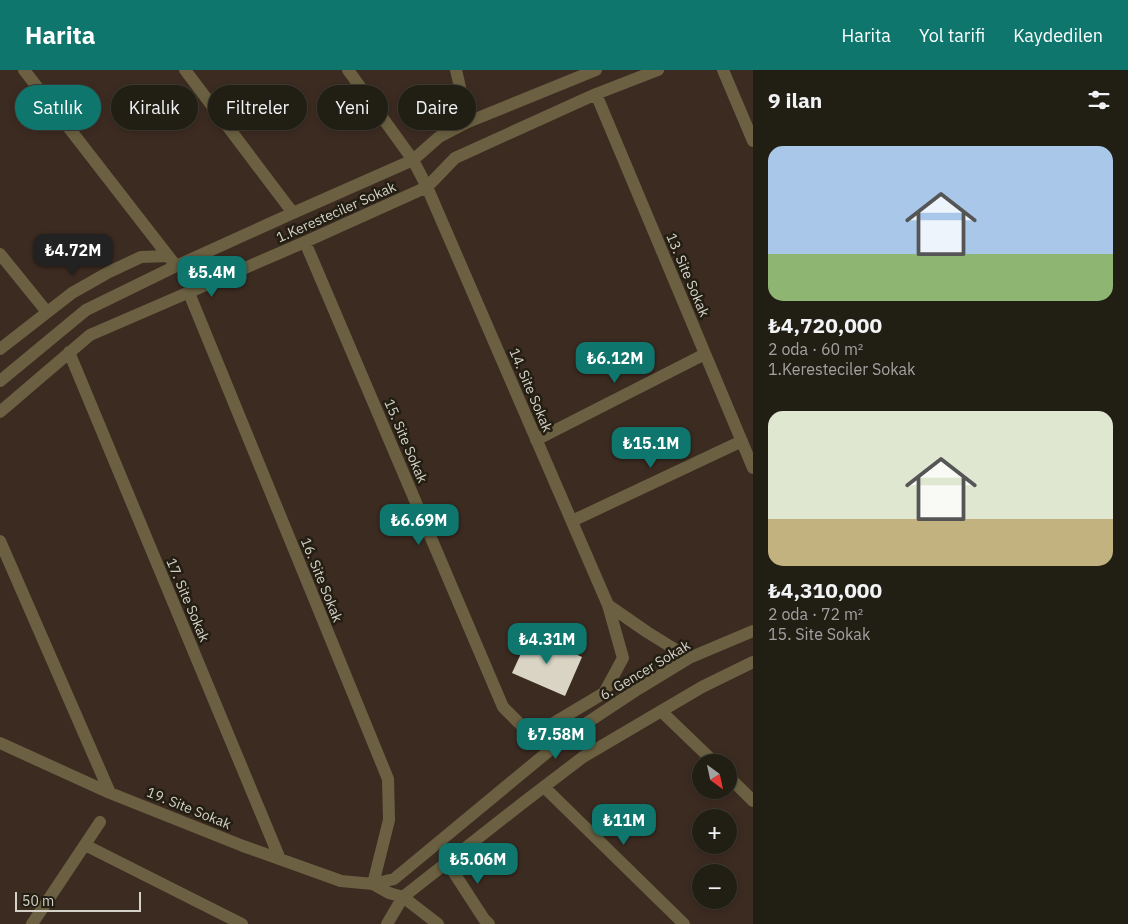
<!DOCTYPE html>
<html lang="tr">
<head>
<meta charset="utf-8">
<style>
	:root { --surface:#211e14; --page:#2d2b22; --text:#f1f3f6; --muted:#a2a2a0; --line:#3e3c34; --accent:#0f766e }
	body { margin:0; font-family:"IBM Plex Sans",sans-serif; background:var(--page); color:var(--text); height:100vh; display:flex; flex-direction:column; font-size:19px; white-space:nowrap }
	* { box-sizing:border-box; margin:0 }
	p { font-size:16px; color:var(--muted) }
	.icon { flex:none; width:28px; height:28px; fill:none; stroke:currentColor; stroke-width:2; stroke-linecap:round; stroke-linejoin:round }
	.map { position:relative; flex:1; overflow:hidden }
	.details { display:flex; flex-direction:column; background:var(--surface); width:375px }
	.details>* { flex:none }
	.guide { position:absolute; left:15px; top:15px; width:475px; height:45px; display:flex; gap:10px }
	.needle { width:32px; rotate:147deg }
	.fabs { position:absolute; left:692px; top:684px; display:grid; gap:10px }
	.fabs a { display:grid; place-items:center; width:45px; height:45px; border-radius:50%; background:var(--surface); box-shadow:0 2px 8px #0003,0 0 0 1px var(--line); font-size:25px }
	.scale { position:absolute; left:15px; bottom:12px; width:126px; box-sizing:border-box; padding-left:5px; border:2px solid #d4d1c9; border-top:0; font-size:14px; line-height:18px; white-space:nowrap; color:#d4d1c9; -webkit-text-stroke:4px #231e12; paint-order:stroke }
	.price { position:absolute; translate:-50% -42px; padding:0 11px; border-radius:10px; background:var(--accent); color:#fff; font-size:16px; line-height:32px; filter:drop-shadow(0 1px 2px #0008) }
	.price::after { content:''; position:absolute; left:50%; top:30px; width:15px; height:11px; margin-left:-8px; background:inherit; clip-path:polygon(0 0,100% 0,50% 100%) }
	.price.on { background:#222; color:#fff }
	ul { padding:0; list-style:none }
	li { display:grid; align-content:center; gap:10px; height:265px; padding:0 15px }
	li span { display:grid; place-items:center; height:155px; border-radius:15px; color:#555 }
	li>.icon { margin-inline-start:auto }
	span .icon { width:90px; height:90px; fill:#fffc; stroke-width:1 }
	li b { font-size:21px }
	h2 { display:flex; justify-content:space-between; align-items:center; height:60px; padding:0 15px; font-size:21px }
	.pill { padding:0 18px; border-radius:22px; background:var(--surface); box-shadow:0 2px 8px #0003,0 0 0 1px var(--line); font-size:18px; line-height:45px }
	.pill.on { background:var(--accent); color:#fff }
	header { display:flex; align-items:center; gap:30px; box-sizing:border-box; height:70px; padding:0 25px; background:var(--accent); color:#fff }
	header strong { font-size:24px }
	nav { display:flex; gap:28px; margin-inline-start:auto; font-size:18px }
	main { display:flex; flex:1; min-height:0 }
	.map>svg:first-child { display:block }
</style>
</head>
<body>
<header>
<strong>Harita</strong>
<nav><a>Harita</a><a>Yol tarifi</a><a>Kaydedilen</a></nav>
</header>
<main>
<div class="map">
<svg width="753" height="854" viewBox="0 0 753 854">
	<rect width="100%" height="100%" fill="#2c281b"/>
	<path fill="#3c2b21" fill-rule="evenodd" d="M0 0H753V854H0ZM701 692H729V720H701ZM701 748H729V775H701ZM701 802H729V830H701Z"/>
	<path fill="#dad4c4" d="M530 564 582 587 565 626 512 603Z"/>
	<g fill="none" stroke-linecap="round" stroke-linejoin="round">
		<path stroke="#6b6142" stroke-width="12" d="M24 0 176 196
			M185 0 293 143
			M348 0 413 90 427 117 608 535 623 588 604 623
			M456 0 468 52
			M723 0 753 71
			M596 24 753 398
			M305 172 503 637 524 658 552 654 604 623
			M0 184 47 242
			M189 223 388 709 389 750 373 814
			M0 279 72 223 109 202 141 187 168 186
			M69 282 280 789
			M0 311 86 240 176 196 293 143 413 90 439 67 468 52 596 0
			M0 342 90 265 305 172 427 117 455 88 596 24 658 0
			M536 370 705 284
			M572 451 742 371
			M0 471 110 723
			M608 535 647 562 689 588
			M661 641 714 692
			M0 673 110 723 243 776 341 811 373 814 394 809 567 666 638 619 689 588 753 561
			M729 707 753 731
			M544 717 684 854
			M85 775 242 854
			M447 792 484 849 489 854
			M373 814 389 823 403 827 524 732 583 687 702 617 753 592
			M32 854 100 752
			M387 854 403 827 438 854"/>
	</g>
	<g text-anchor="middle" stroke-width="5" stroke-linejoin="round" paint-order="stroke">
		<g font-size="14" fill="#d4d1c9" stroke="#231e12">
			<text transform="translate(336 142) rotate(-24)" y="5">1.Keresteciler Sokak</text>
			<text transform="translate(688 205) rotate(67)" y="5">13. Site Sokak</text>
			<text transform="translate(531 320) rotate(67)" y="5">14. Site Sokak</text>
			<text transform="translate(406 371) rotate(67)" y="5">15. Site Sokak</text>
			<text transform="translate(322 510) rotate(68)" y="5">16. Site Sokak</text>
			<text transform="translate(188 530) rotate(67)" y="5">17. Site Sokak</text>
			<text transform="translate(645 600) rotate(-31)" y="5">6. Gencer Sokak</text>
			<text transform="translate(189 738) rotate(22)" y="5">19. Site Sokak</text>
		</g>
	</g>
</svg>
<div class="fabs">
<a><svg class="needle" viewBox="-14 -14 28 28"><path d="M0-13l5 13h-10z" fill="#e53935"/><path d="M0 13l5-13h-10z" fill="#a2a2a0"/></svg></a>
<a>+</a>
<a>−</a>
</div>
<div class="scale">50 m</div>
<b class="price on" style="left:73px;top:206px">₺4.72M</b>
<b class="price" style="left:212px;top:228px">₺5.4M</b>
<b class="price" style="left:615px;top:314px">₺6.12M</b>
<b class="price" style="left:651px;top:399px">₺15.1M</b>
<b class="price" style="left:419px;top:476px">₺6.69M</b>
<b class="price" style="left:547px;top:595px">₺4.31M</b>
<b class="price" style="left:556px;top:690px">₺7.58M</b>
<b class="price" style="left:624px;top:776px">₺11M</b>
<b class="price" style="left:478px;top:815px">₺5.06M</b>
<div class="guide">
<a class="pill on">Satılık</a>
<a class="pill">Kiralık</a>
<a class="pill">Filtreler</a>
<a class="pill">Yeni</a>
<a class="pill">Daire</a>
</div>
</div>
<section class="details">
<h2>9 ilan<svg class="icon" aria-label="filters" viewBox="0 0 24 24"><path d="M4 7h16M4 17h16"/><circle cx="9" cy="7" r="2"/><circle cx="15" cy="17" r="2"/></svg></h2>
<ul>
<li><span style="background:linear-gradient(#a9c7e8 70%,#8fb573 0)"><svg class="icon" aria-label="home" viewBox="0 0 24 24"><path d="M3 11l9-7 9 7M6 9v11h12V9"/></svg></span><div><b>₺4,720,000</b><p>2 oda · 60 m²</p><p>1.Keresteciler Sokak</p></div></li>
<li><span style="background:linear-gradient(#dfe7d0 70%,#c2b280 0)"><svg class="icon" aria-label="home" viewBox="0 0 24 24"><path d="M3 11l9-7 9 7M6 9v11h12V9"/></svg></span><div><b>₺4,310,000</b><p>2 oda · 72 m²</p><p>15. Site Sokak</p></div></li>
</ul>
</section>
</main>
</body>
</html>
